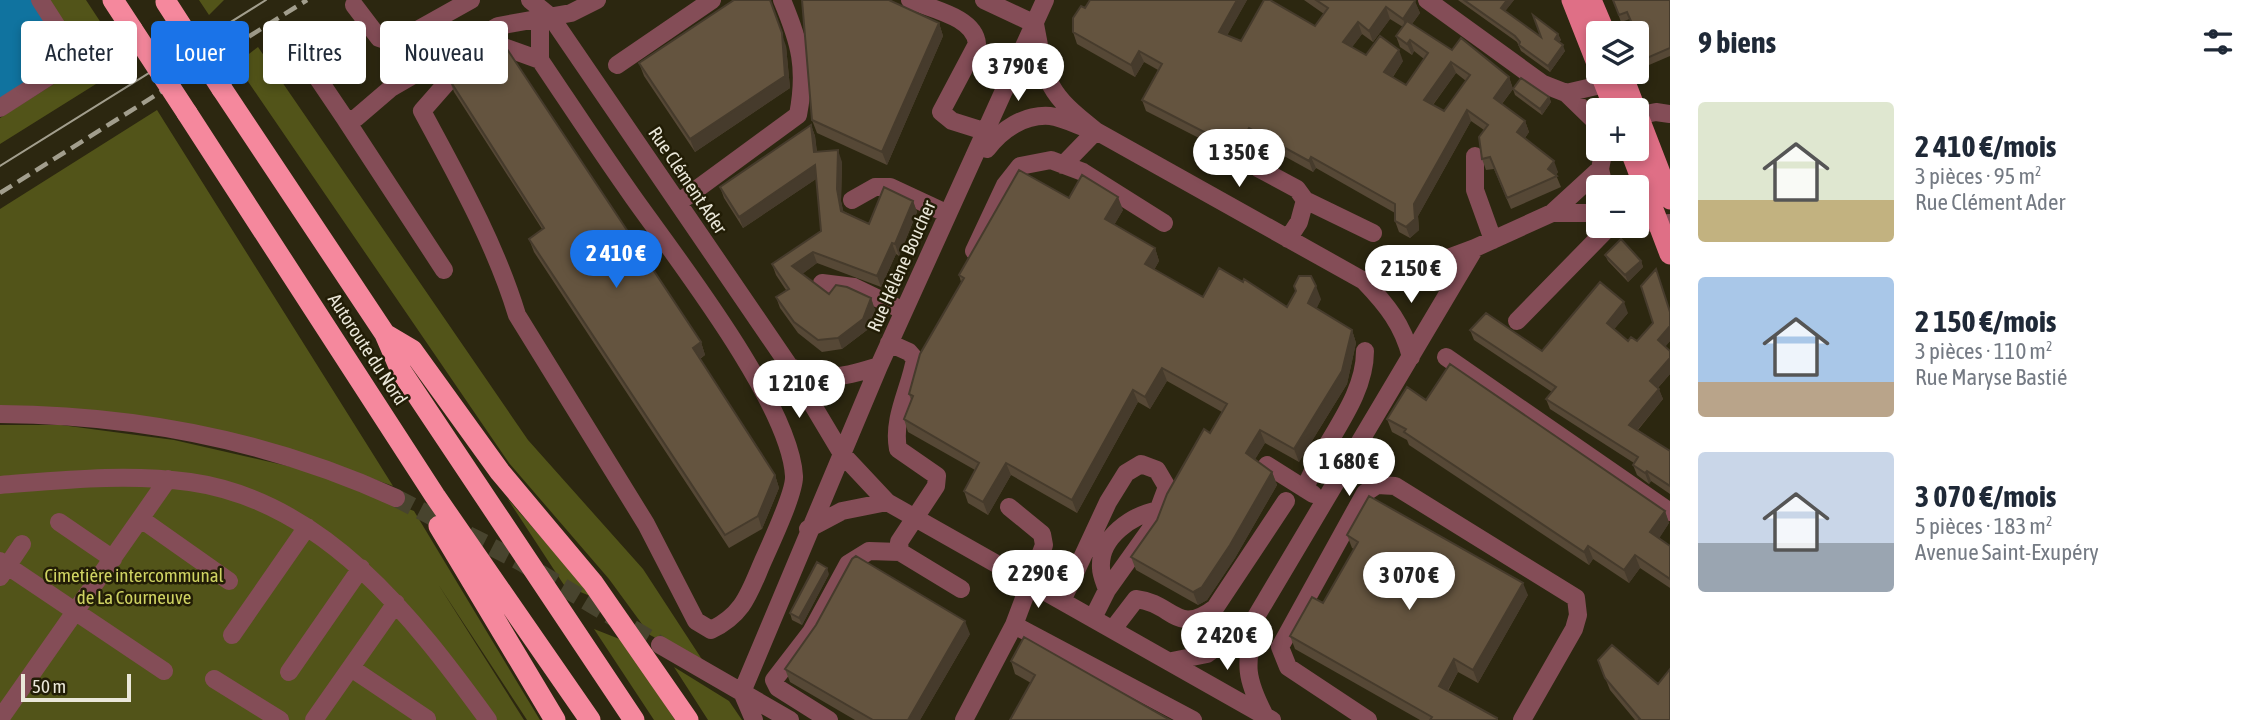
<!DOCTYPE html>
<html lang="fr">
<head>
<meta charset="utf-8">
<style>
	:root { --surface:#fff; --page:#f2f2f3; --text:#1f2937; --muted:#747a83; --accent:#1a73e8 }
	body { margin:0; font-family:"Asap Condensed",sans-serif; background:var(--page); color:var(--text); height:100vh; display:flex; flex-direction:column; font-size:26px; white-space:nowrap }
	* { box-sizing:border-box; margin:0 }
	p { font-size:23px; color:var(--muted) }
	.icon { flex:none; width:38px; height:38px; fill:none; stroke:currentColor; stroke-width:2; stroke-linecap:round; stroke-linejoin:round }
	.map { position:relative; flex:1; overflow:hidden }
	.details { display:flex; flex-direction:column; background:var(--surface); width:595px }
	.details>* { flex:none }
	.top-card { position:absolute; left:21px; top:21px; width:665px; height:63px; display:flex; gap:14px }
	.controls { position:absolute; left:1586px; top:21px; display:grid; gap:14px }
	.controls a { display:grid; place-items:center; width:63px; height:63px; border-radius:7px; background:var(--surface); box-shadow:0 4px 10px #0003; font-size:35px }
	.scale { position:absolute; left:21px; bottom:18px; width:110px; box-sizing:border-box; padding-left:7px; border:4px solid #eae7d9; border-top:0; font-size:19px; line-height:24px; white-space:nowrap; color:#eae7d9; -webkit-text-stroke:5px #221d06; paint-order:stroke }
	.price { position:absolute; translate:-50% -60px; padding:0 16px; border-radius:24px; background:#fff; color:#222; font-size:23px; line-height:46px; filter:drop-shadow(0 2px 4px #0008) }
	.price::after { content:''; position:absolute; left:50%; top:42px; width:21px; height:16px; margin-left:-10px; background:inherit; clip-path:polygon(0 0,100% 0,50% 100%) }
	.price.active { background:var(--accent); color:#fff }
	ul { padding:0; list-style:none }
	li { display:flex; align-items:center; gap:21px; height:175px; padding:0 28px }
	li span { display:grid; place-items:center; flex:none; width:196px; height:140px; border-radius:7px; color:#555 }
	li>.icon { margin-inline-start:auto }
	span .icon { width:84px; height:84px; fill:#fffc; stroke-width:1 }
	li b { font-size:30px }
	h2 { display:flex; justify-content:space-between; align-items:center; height:84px; padding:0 28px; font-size:30px }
	.chip { padding:0 24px; border-radius:7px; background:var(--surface); box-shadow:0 4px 10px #0003; font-size:24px; line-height:63px }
	.chip.active { background:var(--accent); color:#fff }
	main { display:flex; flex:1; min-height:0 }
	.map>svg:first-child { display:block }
</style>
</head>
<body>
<main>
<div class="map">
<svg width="1670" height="720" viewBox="0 0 1670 720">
	<rect width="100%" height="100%" fill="#2c2710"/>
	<path fill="#525419" d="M42 0H86L128 64 0 144V118L84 65Z
		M199 0H224L209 15Z
		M258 47 528 440 643 569 705 664 650 635 609 579 509 463 236 64Z
		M157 110 393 486 294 451 0 407V209Z
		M0 425H61L174 440 305 470 414 511 540 720H527L438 584 524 720H0Z
		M507 498 581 583 590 596 564 585Z
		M594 629 622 640 675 720H654Z
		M674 667 729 701 742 720H708Z"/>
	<path fill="#10739f" d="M0 0H35L56 32 57 62 0 101Z"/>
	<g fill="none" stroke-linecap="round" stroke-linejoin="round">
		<path stroke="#48442e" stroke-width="18" stroke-dasharray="18 9" stroke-linecap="butt" d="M396 498 521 562 660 645"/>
		<path stroke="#844d57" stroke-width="18" d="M530 0 551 17 790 367 842 454 887 502 1272 720
			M910 0C931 9 975 17 977 44L941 112 952 121 987 132
			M984 0 1035 24C1046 84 1047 93 1096 131L1364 281C1387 305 1403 325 1411 357
			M1427 0 1543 84 1566 93 1598 124
			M354 5 379 38 394 43 471 0
			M292 40 346 120 356 118 391 88 498 26 571 13 597 0
			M501 46 540 60
			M617 65 712 0
			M469 66 451 78 422 111C458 178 495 243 517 315L646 524 696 621 711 630C744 614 749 593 763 561 771 543 795 492 794 476 790 404 677 259 633 197 601 152 571 106 540 60V20
			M1566 93 1605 84
			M0 108 53 74 65 56 58 28 40 0
			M1636 116 1656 112 1670 114
			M346 120 444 270
			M987 149C1001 130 1024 114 1050 116 1060 117 1073 123 1083 127
			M1475 156V190L1493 240
			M1063 165 1096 131
			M1258 168 1297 189 1305 200 1299 222 1288 239
			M1604 187 1600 169 1604 149
			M852 200 875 187H890L948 214
			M1305 200 1373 233
			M678 203 798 115C807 68 800 43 782 0
			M1552 213H1598
			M1636 220 1658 224 1670 223
			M974 251 1005 185 1020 166 1051 160 1083 172 1164 223
			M1364 281 1405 274 1475 248 1552 213 1600 169
			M822 283 854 287 904 311
			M1517 321 1610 226
			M889 343 909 352 915 359C910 389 892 418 898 449L937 476 936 486 899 542 900 552 961 589
			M1446 357 1670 512
			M790 367C830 382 839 378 879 366
			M0 414C137 415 271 441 396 498
			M1267 465 1313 494
			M0 485C63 480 127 473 190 482 324 501 414 618 488 720
			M1305 489C1321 444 1365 401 1365 351
			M1009 507 1042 534 1044 545 1014 625 1193 720
			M141 519 229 581
			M59 522 113 559
			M808 529 842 511 887 502
			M0 561 164 671
			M0 577 22 544
			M1107 590C1105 583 1101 575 1101 568 1099 537 1132 515 1159 510
			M1062 601 1108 502 1126 473 1141 464 1157 470 1167 487 1152 527 1107 590 1093 618
			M1254 620C1247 664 1243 673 1264 714
			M1113 629 1136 599C1173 603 1177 637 1215 608L1286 501
			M232 635 307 527
			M660 645 790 720
			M1172 661 1207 654 1254 620 1475 248
			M351 668 427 719
			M289 672 361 568
			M214 679 280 720
			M0 719 168 479
			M314 720 396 603
			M754 720 742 692 879 366 1045 0
			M829 720 778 688 774 680 811 632 848 564 869 551 900 552
			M964 720 1014 625
			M1368 720 1288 667 1280 647 1365 493 1377 485 1395 486 1576 598 1578 615 1574 629 1522 720"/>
		<path stroke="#df6f86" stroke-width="21" d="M1572 0 1598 66
			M1591 0 1605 33
			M1600 72 1615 110
			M1621 72 1670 199
			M1630 149 1670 254"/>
		<path stroke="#f5889d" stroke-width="21" d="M113 0 132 29
			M222 89 385 334 401 371 634 720
			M187 113 435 496 590 720
			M385 334 412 350 500 472 593 583 688 720
			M439 526 555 720"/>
		<path stroke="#a29e8d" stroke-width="2" d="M0 166 266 0"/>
		<path stroke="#a29e8d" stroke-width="4.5" stroke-dasharray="14 7" stroke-linecap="butt" d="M0 193 307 0"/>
		<path stroke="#f5889d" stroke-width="21" d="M166 2 222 89
			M132 29 187 113"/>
	</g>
	<path fill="#564836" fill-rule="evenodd" d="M1090 0H1247L1227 35 1241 41 1315 26 1324 14 1304 0H1414L1420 13 1412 24 1452 50 1509 77 1513 89 1502 104 1525 121 1529 132 1525 138 1558 172 1556 175 1561 187 1511 209 1494 169 1486 170 1482 159 1484 130 1471 121 1418 216 1419 230 1410 238 1399 232 1395 221V213L1316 168 1313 172 1253 139 1242 160 1146 111 1142 100 1158 70 1144 62 1135 77 1077 44 1073 32ZM1390 19 1403 27 1396 36 1400 47 1412 55 1414 51 1424 59 1406 85 1393 77 1403 61 1366 55 1352 47 1362 34 1373 42ZM1456 73 1466 81 1444 111 1433 105Z
		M1458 0H1514L1505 11 1541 37 1558 34 1561 40 1559 42 1565 51 1550 72 1521 51 1517 42Z
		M1613 0H1670V56L1649 65 1630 19 1621 22Z
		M939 23 943 36 887 165 817 133 812 120Z
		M489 41 701 342 705 355 700 359 775 475 779 488 762 529 729 548 534 252 529 239 542 229 454 92 449 79 475 58 471 55 466 42Z
		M786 46 790 88 695 152 644 76 639 63Z
		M1513 89 1549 97 1551 102 1542 115 1515 95Z
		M811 125 815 136 817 152 842 162 841 201 843 211 869 224 913 201 917 212 899 256 896 254 881 287 817 263 802 274 829 294 871 298 875 310 867 330 842 349 822 352 798 333 780 308 776 297 786 290 776 275 772 264 821 231 816 179 743 228 724 198 720 187Z
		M1069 198 1123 210 1114 225 1155 248 1159 261 1154 270 1203 297 1287 307 1321 299 1316 309 1352 330 1356 343 1347 384 1299 462 1265 443 1255 459 1272 472 1277 485 1235 558 1207 600 1198 605 1136 570 1131 557 1157 520 1222 412 1167 381 1150 409 1138 402 1077 513 1011 475 988 515 968 503 964 491 975 470 908 432 904 419 911 400 909 394 961 282 959 275Z
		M1605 255 1641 261 1643 267 1628 282 1608 261Z
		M1670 311V341L1665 346 1670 351V374L1658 388 1663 399 1638 430 1670 451V494L1651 481 1649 484 1637 475 1633 465 1634 463 1550 409 1546 399 1552 392 1474 340 1470 330 1542 351 1628 313 1614 329 1628 341H1637Z
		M1426 400 1665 511 1669 523 1659 538 1670 546V588L1640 568 1629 583 1593 559 1589 565 1409 445 1407 440 1392 432 1387 419Z
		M1347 535 1528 595 1478 683 1458 672 1448 691 1497 718 1498 720H1420L1295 649 1290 636 1323 603 1354 549 1352 548Z
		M829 574 802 625 792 620 790 613Z
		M970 634 920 720H855L790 682 785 669Z
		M1598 660 1658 684 1670 720H1635L1610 690Z
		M1011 661 1170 720 1031 683 1015 674Z"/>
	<path fill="#463b2c" d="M770 0 786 46 790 88 695 152 690 139Z
		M1237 0H1247L1223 43 1219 32Z
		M1507 0H1514L1503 14 1501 8Z
		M1415 1 1420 13 1407 31 1403 19Z
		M1386 7 1390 19 1373 42 1369 31Z
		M1358 22 1362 34 1347 54 1343 42Z
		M939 23 943 36 887 165 882 152Z
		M1558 34 1561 40 1557 45 1555 39Z
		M1410 40 1414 51 1412 55 1407 44Z
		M1563 45 1565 51 1550 72 1548 66Z
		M1399 50 1403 61 1388 84 1384 72Z
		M1139 51 1144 62 1135 77 1131 65Z
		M1451 62 1456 73 1428 111 1424 100Z
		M1509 77 1513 89 1498 109 1494 98Z
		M1549 97 1551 102 1542 115 1540 109Z
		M1467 110 1471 121 1418 216 1419 230 1410 238 1406 227 1414 204Z
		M1525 121 1529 132 1521 143 1517 132Z
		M811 125 815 136 818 164 814 152Z
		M1249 128 1253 139 1242 160 1237 149Z
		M838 150 842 162 841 201 846 222 841 211 837 189Z
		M1311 157 1316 168 1313 172 1309 161Z
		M1554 161 1558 172 1555 177 1548 169Z
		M815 165 819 177 743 228 739 217Z
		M1118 197 1123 210 1110 232 1105 219Z
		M913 201 917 212 899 256 895 244Z
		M892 243 896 254 881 287 877 276Z
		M1155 248 1159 261 1150 277 1145 264Z
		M813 252 817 263 797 278 792 266Z
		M1641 261 1643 267 1628 282 1625 275Z
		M1316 286 1321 299 1313 316 1308 303Z
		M871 298 875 310 867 330 842 349 838 338Z
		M1624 302 1628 313 1611 333 1607 323Z
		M1670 326V341L1662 351 1658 340Z
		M1352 330 1356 343 1347 384 1299 462 1294 449Z
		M701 342 705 355 697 360 693 348Z
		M1670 358V374L1654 392 1650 381Z
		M1162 368 1167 381 1150 409 1145 397Z
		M1659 389 1663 399 1633 435 1629 425Z
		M1133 390 1138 402 1077 513 1072 500Z
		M1260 430 1265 443 1251 466 1246 453Z
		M1006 463 1011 475 988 515 983 502Z
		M1647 471 1651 481 1649 484 1645 473Z
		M1272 472 1277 485 1235 558 1207 600 1198 605 1193 592Z
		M775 475 779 488 762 529 758 516Z
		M1665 511 1669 523 1655 545 1650 532Z
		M1588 546 1593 559 1589 565 1584 552Z
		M1635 555 1640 568 1629 583 1624 570Z
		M827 568 829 574 802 625 799 618Z
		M1523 583 1528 595 1478 683 1473 670Z
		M965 621 970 634 920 720H908Z
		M1454 659 1458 672 1443 698 1439 686Z"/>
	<path fill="#64543f" stroke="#463b2c" stroke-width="2" fill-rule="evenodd" d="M734 0H770L782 33 785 76 690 139 639 63Z
		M802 0H889L939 23 882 152 812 120Z
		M1090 0H1237L1219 32 1241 41 1264 0H1270L1315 26 1328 8 1316 0H1414L1415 1 1403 19 1386 7 1369 31 1358 22 1343 42 1366 55 1380 36 1399 50 1384 72 1406 85 1428 53 1410 40 1407 44 1396 36 1407 21 1452 50 1461 38 1509 77 1494 98 1525 121 1517 132 1554 161 1548 169 1557 176 1507 198 1490 157 1482 159 1479 137 1488 125 1467 110 1414 204 1415 219 1406 227 1395 221V204L1311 157 1309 161 1249 128 1237 149 1142 100 1162 64 1139 51 1131 65 1073 32V18L1081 6 1085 8ZM1451 62 1470 75 1444 111 1424 100Z
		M1464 0H1507L1501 8 1541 37 1533 15 1558 34 1555 39 1563 45 1548 66 1519 45 1520 42 1515 36Z
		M1613 0H1670V48L1647 58 1627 12 1619 15Z
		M485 31 488 41 507 49 701 342 693 348 775 475 758 516 725 535 529 239 544 228 449 79 475 58 474 47 466 42Z
		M1521 78 1549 97 1540 109 1513 89Z
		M811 125 814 152 838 150 837 189 841 211 869 224 884 187 913 201 895 244 892 243 877 276 813 252 792 266 829 294 836 285 847 287 871 298 863 319 838 338 818 340 794 322 776 297 789 289 772 264 821 231 815 165 739 217 720 187Z
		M1019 170 1069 198 1082 175 1118 197 1105 219 1155 248 1145 264 1203 297 1219 268 1243 282 1244 279 1287 307 1296 291 1294 286 1299 276H1311L1316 286 1308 303 1352 330 1342 371 1294 449 1260 430 1246 453 1272 472 1230 545 1202 587 1193 592 1131 557 1157 520 1167 494 1204 429 1210 433 1227 404 1162 368 1145 397 1133 390 1072 500 1006 463 983 502 964 491 979 463 904 419 913 396 909 394 920 354 964 278 959 275Z
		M1621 239 1641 261 1625 275 1605 255Z
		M1656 269 1670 312V326L1658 340 1670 351V358L1650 381 1659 389 1629 425 1670 451V486L1647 471 1645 473 1633 465 1638 457 1546 399 1556 387 1470 330 1486 313 1542 351 1600 282 1624 302 1607 323 1628 341 1631 337 1637 341 1653 323 1641 286Z
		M1450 364 1665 511 1650 532 1670 546V579L1635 555 1624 570 1588 546 1584 552 1404 432 1406 429 1387 419 1407 387 1426 400Z
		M1369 496 1523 583 1473 670 1454 659 1439 686 1497 718 1496 720H1430L1432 717 1290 636 1312 597 1323 603 1358 542 1347 535Z
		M856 556 965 621 908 720H873L785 669 816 625 852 559Z
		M817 562 827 568 799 618 790 613Z
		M1024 637 1170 720H1010L1035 675 1011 661Z
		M1612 645 1658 684 1670 669V720H1639L1640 719 1605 678 1598 660Z"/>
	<g text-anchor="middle" stroke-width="5" stroke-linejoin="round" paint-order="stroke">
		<g font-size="19" fill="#eae7d9" stroke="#221d06">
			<text transform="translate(688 180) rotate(56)" y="7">Rue Clément Ader</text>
			<text transform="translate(901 266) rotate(-66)" y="7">Rue Hélène Boucher</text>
			<text transform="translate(368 349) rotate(57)" y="7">Autoroute du Nord</text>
		</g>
		<g font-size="19" fill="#cfd362" stroke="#221d06">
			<text x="134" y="582">Cimetière intercommunal<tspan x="134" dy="22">de La Courneuve</tspan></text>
		</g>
	</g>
</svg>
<div class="controls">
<a><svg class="icon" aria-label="layers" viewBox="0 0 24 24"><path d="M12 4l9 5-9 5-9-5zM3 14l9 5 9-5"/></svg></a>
<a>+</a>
<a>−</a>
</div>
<div class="scale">50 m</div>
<b class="price" style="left:1018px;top:103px">3 790 €</b>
<b class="price" style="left:1239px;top:189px">1 350 €</b>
<b class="price active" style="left:616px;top:290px">2 410 €</b>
<b class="price" style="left:1411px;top:305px">2 150 €</b>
<b class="price" style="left:799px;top:420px">1 210 €</b>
<b class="price" style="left:1349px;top:498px">1 680 €</b>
<b class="price" style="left:1038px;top:610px">2 290 €</b>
<b class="price" style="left:1409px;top:612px">3 070 €</b>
<b class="price" style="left:1227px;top:672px">2 420 €</b>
<div class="top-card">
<a class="chip">Acheter</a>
<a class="chip active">Louer</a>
<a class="chip">Filtres</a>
<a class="chip">Nouveau</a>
</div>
</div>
<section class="details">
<h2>9 biens<svg class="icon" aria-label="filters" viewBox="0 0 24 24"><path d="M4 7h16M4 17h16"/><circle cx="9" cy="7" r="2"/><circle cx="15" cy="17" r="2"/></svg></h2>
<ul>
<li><span style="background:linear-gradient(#dfe7d0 70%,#c2b280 0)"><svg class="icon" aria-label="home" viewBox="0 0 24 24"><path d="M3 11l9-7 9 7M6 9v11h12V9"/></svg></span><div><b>2 410 €/mois</b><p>3 pièces · 95 m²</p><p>Rue Clément Ader</p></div></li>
<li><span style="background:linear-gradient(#a9c7e8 75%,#b9a48a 0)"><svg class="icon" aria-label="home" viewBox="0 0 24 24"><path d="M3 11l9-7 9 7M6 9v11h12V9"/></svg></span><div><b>2 150 €/mois</b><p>3 pièces · 110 m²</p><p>Rue Maryse Bastié</p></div></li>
<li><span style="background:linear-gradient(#c9d6e8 65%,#9aa5b1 0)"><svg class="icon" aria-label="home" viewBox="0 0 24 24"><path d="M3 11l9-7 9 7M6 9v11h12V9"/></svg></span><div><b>3 070 €/mois</b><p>5 pièces · 183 m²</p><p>Avenue Saint-Exupéry</p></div></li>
</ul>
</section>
</main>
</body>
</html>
